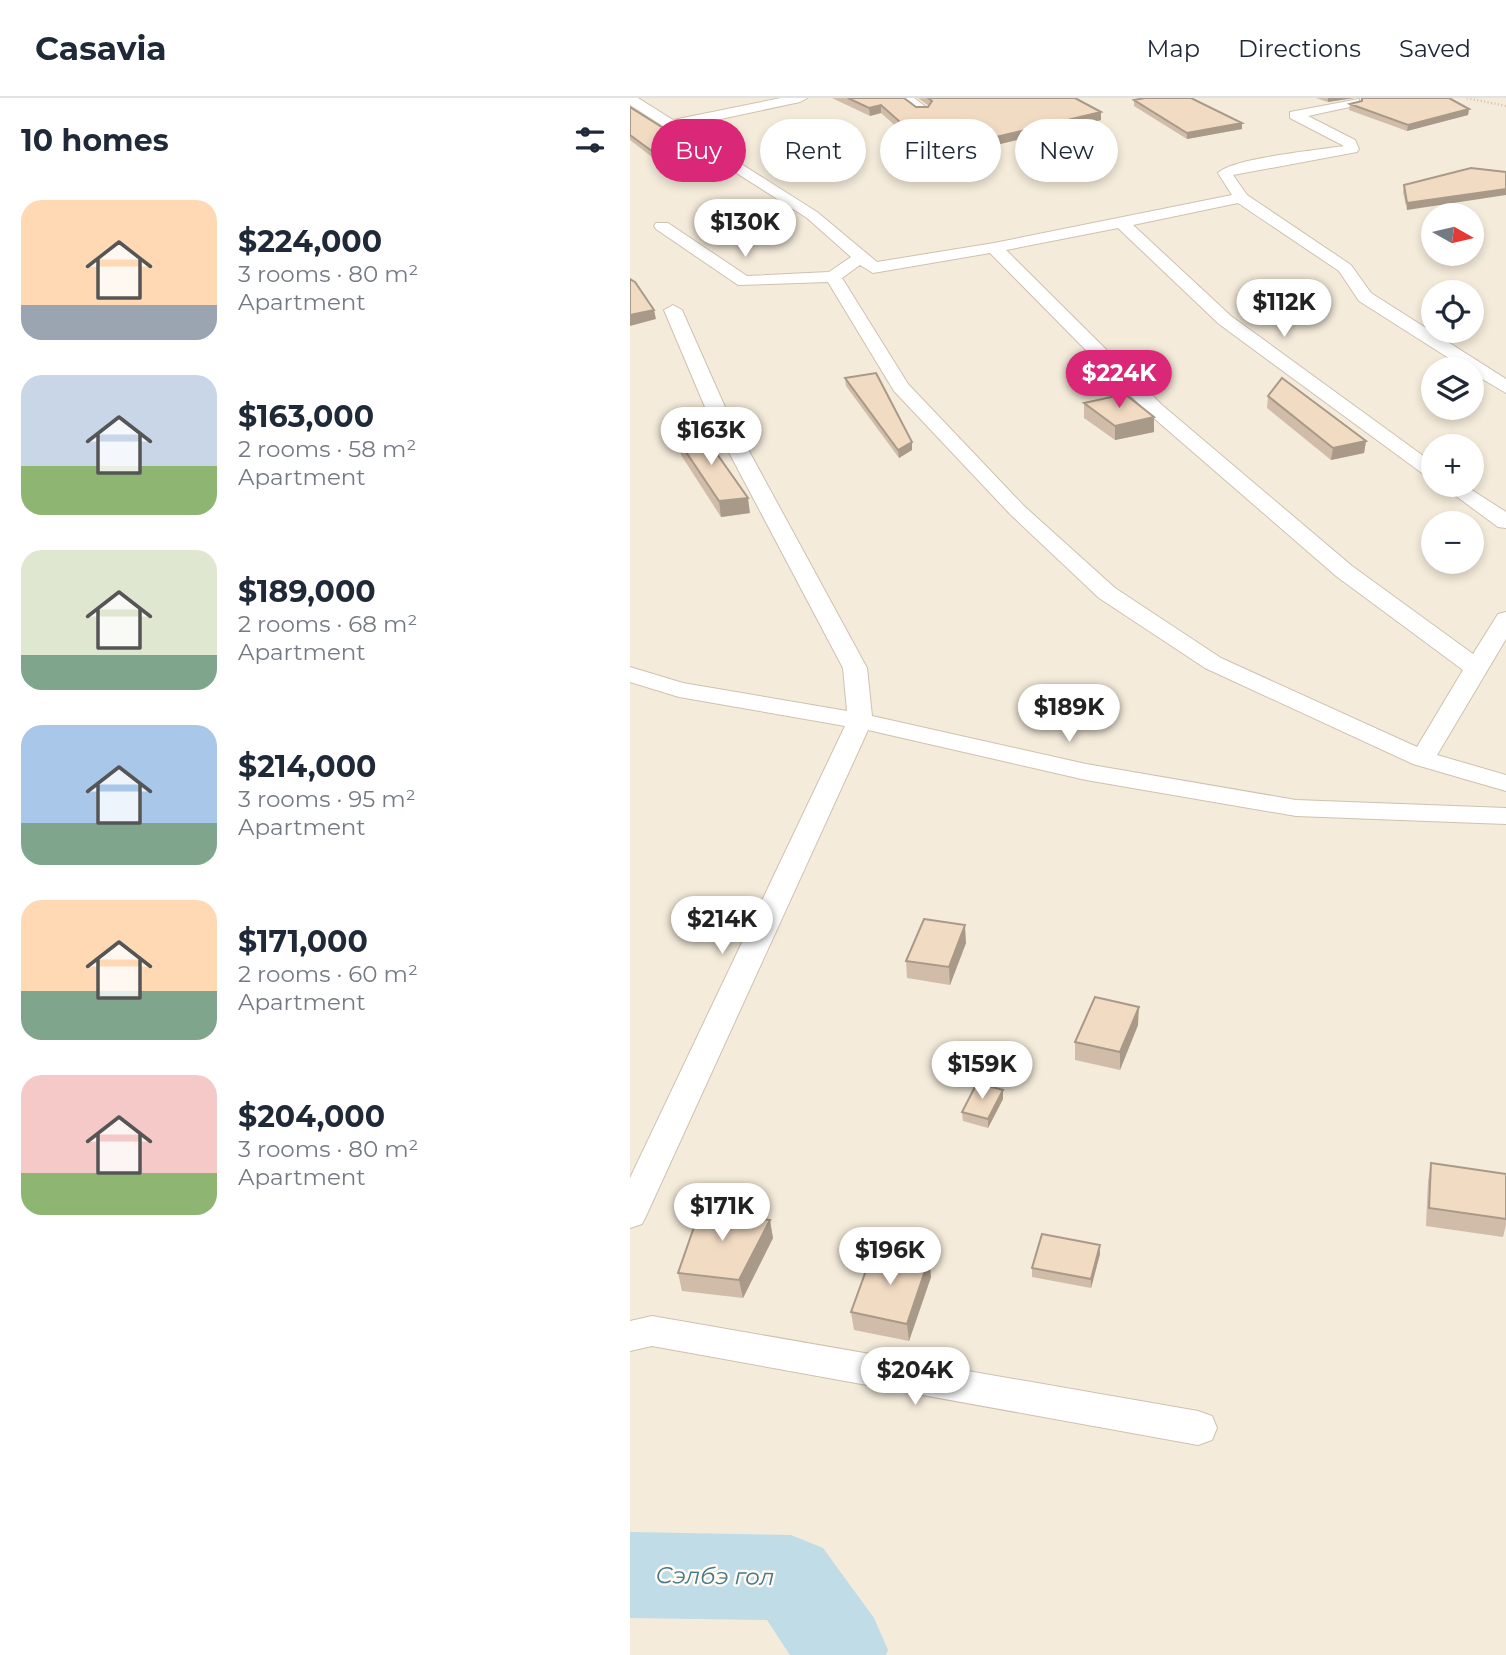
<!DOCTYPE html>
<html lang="en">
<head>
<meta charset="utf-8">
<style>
	:root { --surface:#fff; --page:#f2f2f3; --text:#1f2937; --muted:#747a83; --line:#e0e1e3; --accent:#db2777 }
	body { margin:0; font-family:Montserrat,sans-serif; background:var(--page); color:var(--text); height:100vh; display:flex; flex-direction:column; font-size:26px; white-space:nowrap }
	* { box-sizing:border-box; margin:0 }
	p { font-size:23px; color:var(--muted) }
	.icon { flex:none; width:38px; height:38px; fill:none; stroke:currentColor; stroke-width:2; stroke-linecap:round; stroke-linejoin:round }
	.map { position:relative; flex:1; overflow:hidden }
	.sheet { display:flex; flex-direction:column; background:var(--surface); width:630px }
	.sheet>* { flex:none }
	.banner { position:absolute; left:21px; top:21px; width:665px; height:63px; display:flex; gap:14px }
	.needle { width:46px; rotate:98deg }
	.tools { position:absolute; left:791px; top:105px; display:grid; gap:14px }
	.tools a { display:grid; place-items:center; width:63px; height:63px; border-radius:50%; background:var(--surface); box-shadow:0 4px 10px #0003; font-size:35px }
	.price { position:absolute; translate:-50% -60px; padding:0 16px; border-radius:24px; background:#fff; color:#222; font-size:23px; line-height:46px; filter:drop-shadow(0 2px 4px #0008) }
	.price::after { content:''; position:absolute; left:50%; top:42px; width:21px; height:16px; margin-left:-10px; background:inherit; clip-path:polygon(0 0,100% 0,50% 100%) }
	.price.active { background:var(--accent); color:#fff }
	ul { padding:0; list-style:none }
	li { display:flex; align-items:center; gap:21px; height:175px; padding:0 21px }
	li span { display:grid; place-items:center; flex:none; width:196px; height:140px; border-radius:21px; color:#555 }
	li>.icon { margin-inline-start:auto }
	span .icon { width:84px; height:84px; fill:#fffc; stroke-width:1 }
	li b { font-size:30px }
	h2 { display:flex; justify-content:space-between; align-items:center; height:84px; padding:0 21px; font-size:30px }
	.pill { padding:0 24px; border-radius:32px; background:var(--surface); box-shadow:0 4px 10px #0003; font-size:24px; line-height:63px }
	.pill.active { background:var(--accent); color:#fff }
	header { display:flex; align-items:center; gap:42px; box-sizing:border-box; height:98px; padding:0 35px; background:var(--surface); border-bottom:2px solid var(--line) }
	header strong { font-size:33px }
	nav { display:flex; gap:38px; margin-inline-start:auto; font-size:24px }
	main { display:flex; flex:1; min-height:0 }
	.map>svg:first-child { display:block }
</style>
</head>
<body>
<header>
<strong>Casavia</strong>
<nav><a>Map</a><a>Directions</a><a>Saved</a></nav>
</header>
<main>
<section class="sheet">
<h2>10 homes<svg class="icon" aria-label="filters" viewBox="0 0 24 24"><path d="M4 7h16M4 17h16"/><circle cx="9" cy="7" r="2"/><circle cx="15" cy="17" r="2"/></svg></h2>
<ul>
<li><span style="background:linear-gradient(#ffd9b3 75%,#9aa5b1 0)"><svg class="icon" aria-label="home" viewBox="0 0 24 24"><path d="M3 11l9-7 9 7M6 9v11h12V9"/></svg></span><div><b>$224,000</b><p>3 rooms · 80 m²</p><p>Apartment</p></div></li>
<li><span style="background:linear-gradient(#c9d6e8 65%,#8fb573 0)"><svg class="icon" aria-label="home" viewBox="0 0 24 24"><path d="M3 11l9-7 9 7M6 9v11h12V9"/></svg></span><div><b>$163,000</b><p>2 rooms · 58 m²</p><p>Apartment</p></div></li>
<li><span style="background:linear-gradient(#dfe7d0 75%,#7fa58c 0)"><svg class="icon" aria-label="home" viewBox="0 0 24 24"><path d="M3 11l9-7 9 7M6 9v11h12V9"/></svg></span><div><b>$189,000</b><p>2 rooms · 68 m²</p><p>Apartment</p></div></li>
<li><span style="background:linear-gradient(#a9c7e8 70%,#7fa58c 0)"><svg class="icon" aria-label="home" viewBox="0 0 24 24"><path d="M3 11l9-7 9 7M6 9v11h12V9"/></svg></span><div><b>$214,000</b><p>3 rooms · 95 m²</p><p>Apartment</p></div></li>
<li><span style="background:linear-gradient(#ffd9b3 65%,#7fa58c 0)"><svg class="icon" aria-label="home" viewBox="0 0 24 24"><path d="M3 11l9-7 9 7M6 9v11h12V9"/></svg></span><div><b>$171,000</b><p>2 rooms · 60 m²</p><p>Apartment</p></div></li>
<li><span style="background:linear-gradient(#f6c9c9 70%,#8fb573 0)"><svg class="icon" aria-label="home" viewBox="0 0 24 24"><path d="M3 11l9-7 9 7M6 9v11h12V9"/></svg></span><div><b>$204,000</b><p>3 rooms · 80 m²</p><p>Apartment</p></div></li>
</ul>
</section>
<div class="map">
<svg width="876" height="1557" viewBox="0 0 876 1557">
	<rect width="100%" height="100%" fill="#fdf8eb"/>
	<path fill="#f4ebda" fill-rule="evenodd" d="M0 0H876V1557H0ZM803 117H842V156H803ZM803 194H842V233H803ZM803 271H842V310H803ZM803 348H842V387H803ZM803 425H842V464H803Z"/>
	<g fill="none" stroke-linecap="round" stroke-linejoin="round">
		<path fill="#bfdce7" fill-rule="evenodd" d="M0 1434 161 1437 193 1450 244 1520 258 1552 256 1557H160L137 1522 0 1520Z"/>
		<g stroke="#cfc1b0" stroke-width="2">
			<path id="minor" d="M0 0H8L43 22 151 0H177L170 4 53 29 187 114 247 164 364 145 602 97 588 75C603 60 689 52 714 48L660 20V14L729 1V7L678 18 725 42 729 51 727 54 603 77 617 97 721 167 741 195 876 281V295L842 275V271H836L729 203 709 173 608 105 503 127 601 218 803 365V380L796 378 589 226 488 130 376 152 532 307 722 468 843 556 868 516 876 514V541L807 657 876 677V693L783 666 575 570 469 500 380 416 264 293 198 184 108 187 26 131 24 128 26 125H38L117 178 199 174 221 159 177 120 0 7ZM360 155 518 315 706 478 833 572 787 649 591 560 485 490 394 408 278 286 212 180 230 167 243 175Z
				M268 0H284L300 12 298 15H288Z
				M43 207 52 212 95 309 237 570 242 618 456 666 666 702 876 710V726L666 718 456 682 238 632 17 1116 12 1126 0 1130V1080L215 628 49 599 0 584V569L53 585 217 613 213 570 75 309 34 212Z
				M811 387H834L876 414V430L868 429Z
				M22 1218 568 1313 582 1318 587 1330 582 1342 568 1347 22 1248 0 1253V1223Z"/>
		</g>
		<path stroke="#d8bfa5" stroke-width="2.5" stroke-dasharray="1 2.5" stroke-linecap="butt" d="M837 0 876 8"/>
		<use href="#minor" fill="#fff" fill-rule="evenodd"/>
	</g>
	<path fill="#d0bca8" d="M202 0H274L286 9H298L299 8 288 0H445L471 22 324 57 270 32 251 15 240 18Z
		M686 0H724L698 4Z
		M731 0H819L839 11 838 17 777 33 719 12 720 6 731 3Z
		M504 2 612 31 557 41 504 8Z
		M0 9 74 61 35 69 0 42Z
		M841 70 777 112 773 94 774 87Z
		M215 280 282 352 269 360 216 288Z
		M638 298 736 343 734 355 701 362 637 310Z
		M454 305 524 334 485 342 454 320Z
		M48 342 120 415 91 419 51 357Z
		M336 845 320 887 277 880 276 863Z
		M508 927 490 972 445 962V944Z
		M373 992V1001L358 1030 333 1023 332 1014Z
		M801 1065 876 1076V1127L873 1139 796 1128 798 1083Z
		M111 1119 143 1140 113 1200 52 1193 48 1175Z
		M470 1147V1156L461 1190 402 1179V1170Z
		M299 1161 301 1179 279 1243 224 1232 221 1214Z"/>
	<path fill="#a99988" d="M698 0H724L698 4Z
		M251 7V15L240 18 239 10Z
		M839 11 838 17 777 33 778 27Z
		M471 14V22L324 57V49Z
		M612 25V31L557 41V35Z
		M73 55 74 61 35 69 34 62Z
		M876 91V97L777 112V105Z
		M24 212 26 221 0 228V217Z
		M524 319V334L485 342V328Z
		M736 343 734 355 701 362 703 350Z
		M282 344V352L269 360 268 352Z
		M118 400 120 415 91 419 89 403Z
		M335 827 336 845 320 887 319 869Z
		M509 909 508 927 490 972V954Z
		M373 992V1001L358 1030V1021Z
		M140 1122 143 1140 113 1200 109 1182Z
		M470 1147V1156L461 1190V1181Z
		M299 1161 301 1179 279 1243 277 1226Z"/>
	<path fill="#f2dbc3" stroke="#a99988" stroke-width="2" d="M218 0H274L286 9H298L302 3 298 0H445L471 14 324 49 270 24 251 7 239 10Z
		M515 0H561L612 25 557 35 504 2Z
		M732 0H819L839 11 778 27 720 6 732 3Z
		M0 9 73 55 34 62 0 37Z
		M841 70 876 74V91L777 105 774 87Z
		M0 181 5 184 24 212 0 217Z
		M246 275 282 344 268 352 215 280Z
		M652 280 736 343 703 350 638 298Z
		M495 296 524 319 485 328 454 305Z
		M68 329 118 400 89 403 48 342Z
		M294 821 335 827 319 869 276 863Z
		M465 899 509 909 490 954 445 944Z
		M347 985 373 992 358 1021 332 1014Z
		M801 1065 876 1076V1121L799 1110Z
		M72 1106 109 1110 106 1118 140 1122 109 1182 48 1175Z
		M412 1136 470 1147 461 1181 402 1170Z
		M242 1156 299 1161 277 1226 221 1214Z"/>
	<g text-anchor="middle" stroke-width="5" stroke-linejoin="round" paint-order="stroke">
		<g font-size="23" font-style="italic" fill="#47788b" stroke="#fffbf2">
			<text transform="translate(85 1478) rotate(1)" y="8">Сэлбэ гол</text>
		</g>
	</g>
</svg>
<div class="tools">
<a><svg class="needle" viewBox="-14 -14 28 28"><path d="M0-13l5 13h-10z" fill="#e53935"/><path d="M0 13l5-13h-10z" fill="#747a83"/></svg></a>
<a><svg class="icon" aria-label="locate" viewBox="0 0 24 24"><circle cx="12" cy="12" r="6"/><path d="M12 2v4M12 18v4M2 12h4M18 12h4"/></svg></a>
<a><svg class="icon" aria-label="layers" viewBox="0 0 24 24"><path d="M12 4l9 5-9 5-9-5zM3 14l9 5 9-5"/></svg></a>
<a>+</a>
<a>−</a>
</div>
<b class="price" style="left:115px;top:161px">$130K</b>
<b class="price" style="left:654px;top:241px">$112K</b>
<b class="price active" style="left:489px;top:312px">$224K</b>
<b class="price" style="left:81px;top:369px">$163K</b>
<b class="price" style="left:439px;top:646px">$189K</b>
<b class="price" style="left:92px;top:858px">$214K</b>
<b class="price" style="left:352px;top:1003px">$159K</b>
<b class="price" style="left:92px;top:1145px">$171K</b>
<b class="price" style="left:260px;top:1189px">$196K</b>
<b class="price" style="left:285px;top:1309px">$204K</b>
<div class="banner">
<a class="pill active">Buy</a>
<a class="pill">Rent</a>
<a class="pill">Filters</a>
<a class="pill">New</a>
</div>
</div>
</main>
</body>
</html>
